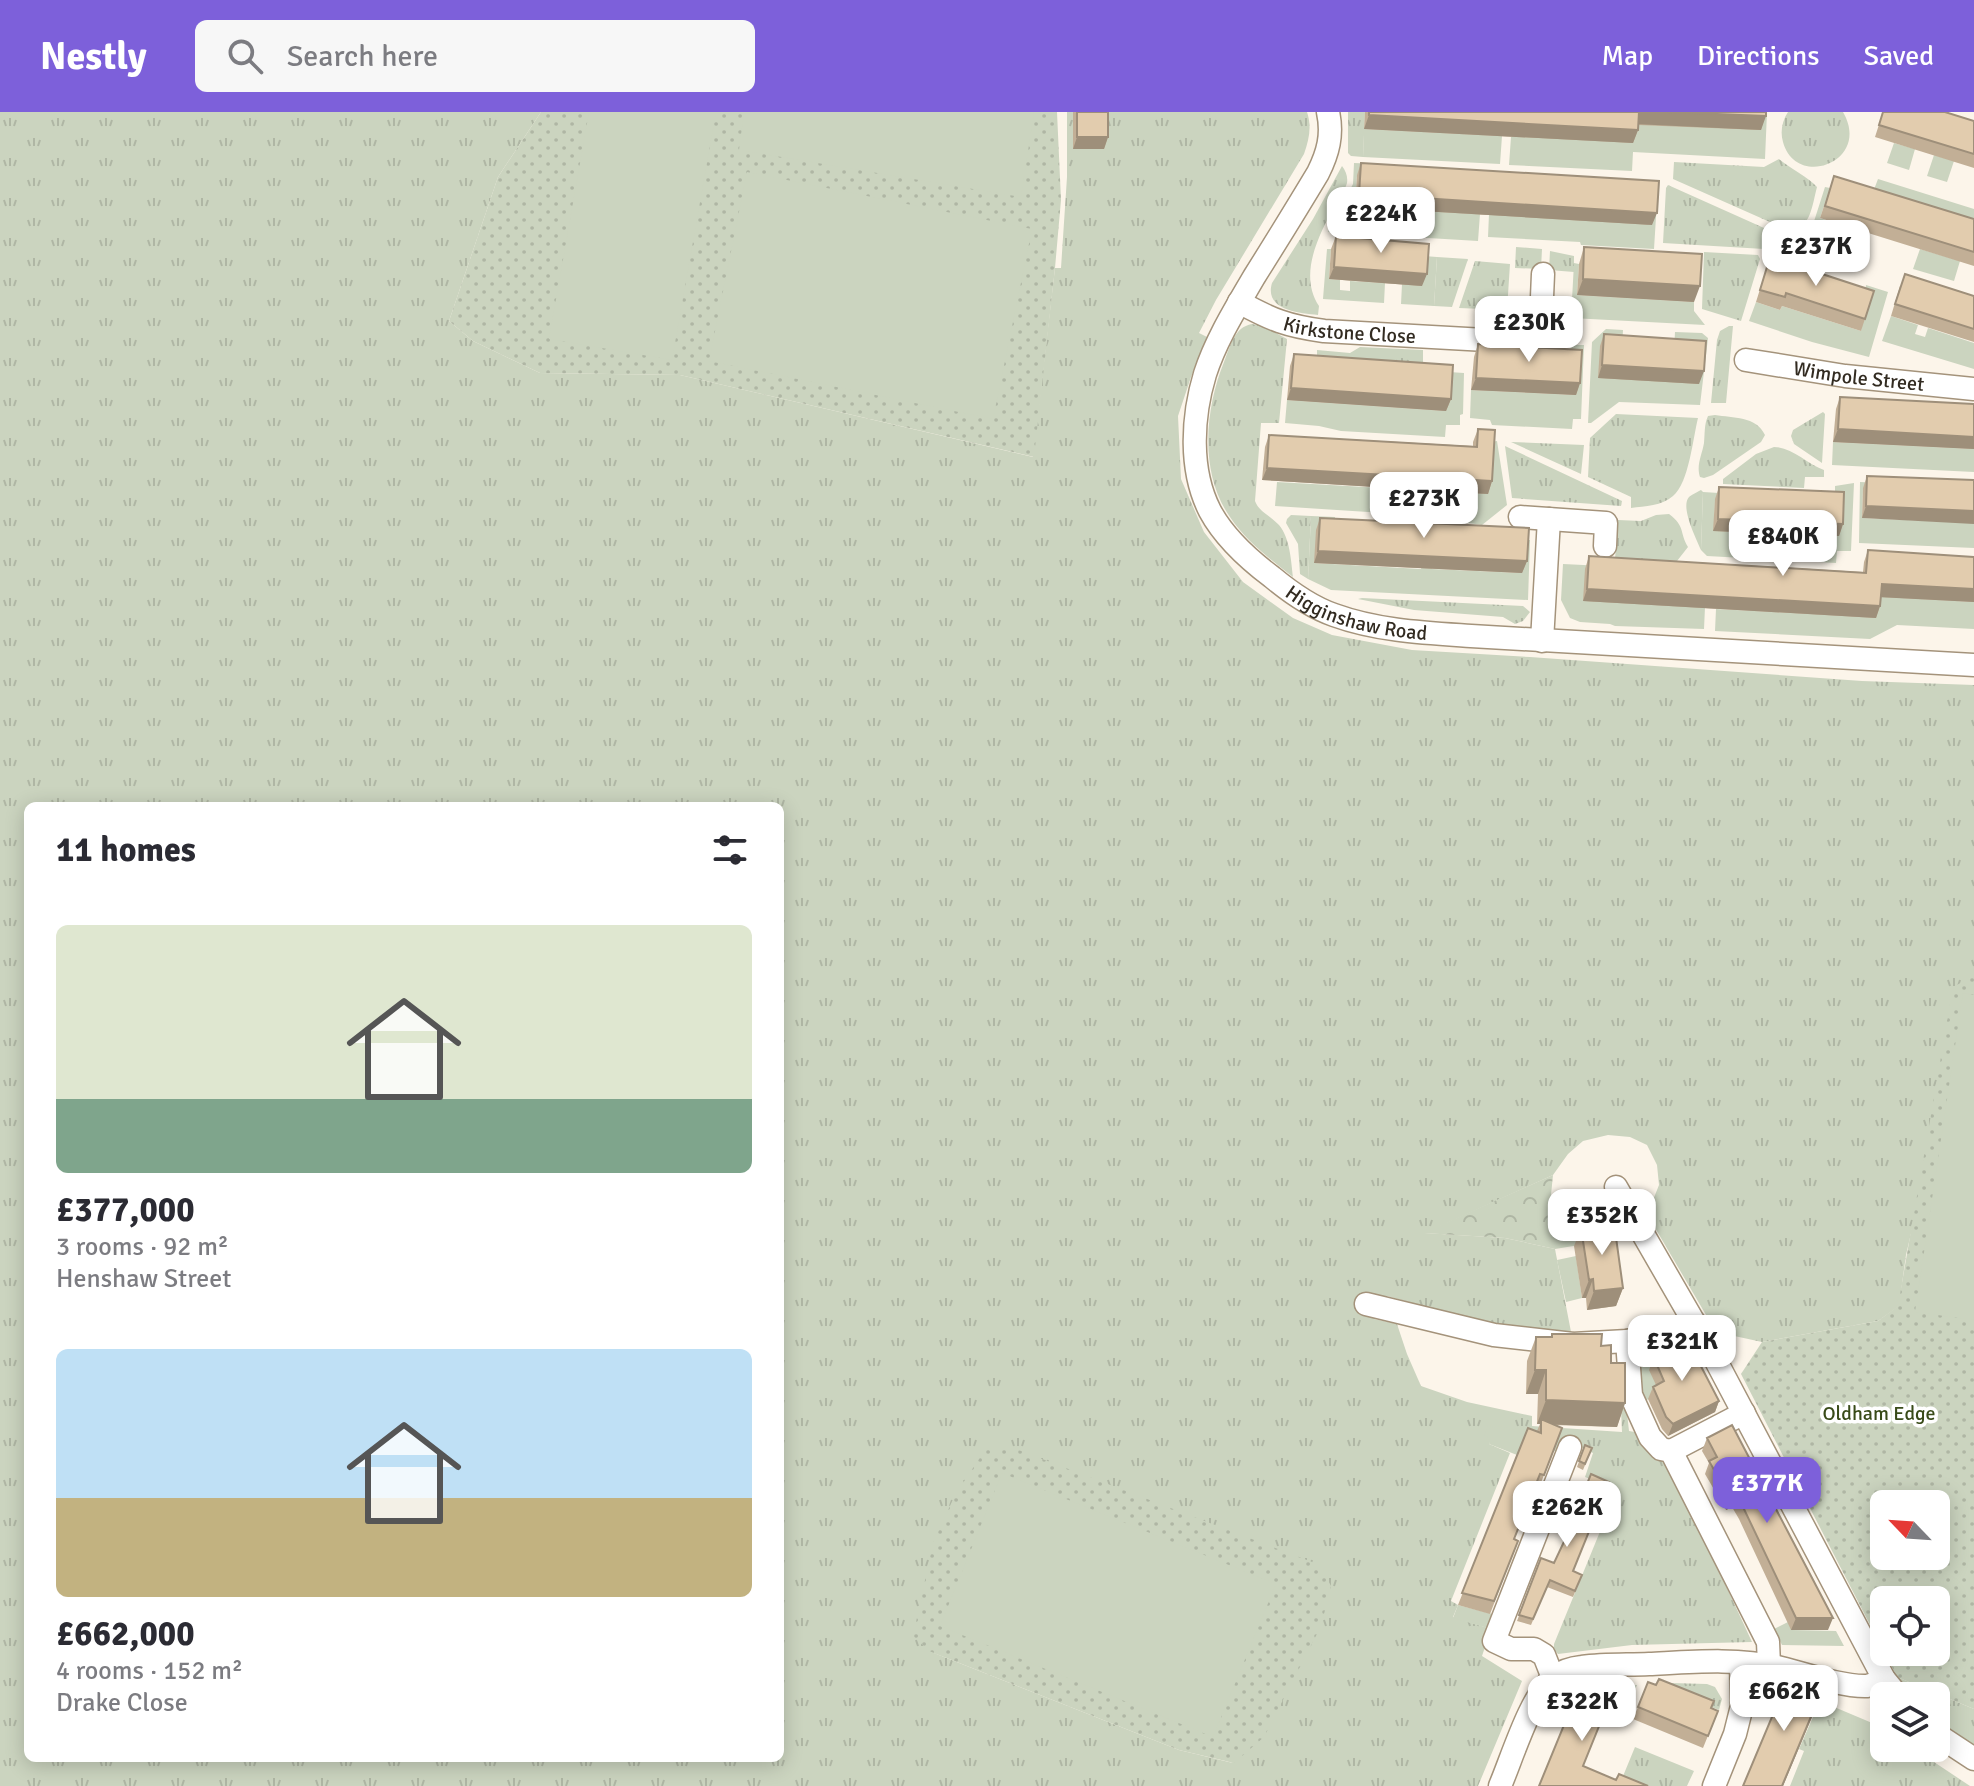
<!DOCTYPE html>
<html lang="en">
<head>
<meta charset="utf-8">
<style>
	:root { --surface:#fff; --page:#f7f7f7; --text:#2b2b33; --muted:#7c7c81; --accent:#7d60da }
	body { margin:0; font-family:Signika,sans-serif; background:var(--page); color:var(--text); height:100vh; display:flex; flex-direction:column; font-size:30px; white-space:nowrap }
	* { box-sizing:border-box; margin:0 }
	p { font-size:26px; color:var(--muted) }
	.icon { flex:none; width:44px; height:44px; fill:none; stroke:currentColor; stroke-width:2; stroke-linecap:round; stroke-linejoin:round }
	.map { position:relative; flex:1; overflow:hidden }
	.sheet { position:absolute; left:24px; top:690px; width:760px; height:960px; display:flex; flex-direction:column; background:var(--surface); border-radius:12px; box-shadow:0 4px 20px #0003 }
	.sheet>* { flex:none }
	.needle { width:52px; rotate:295deg }
	.fabs { position:absolute; left:1870px; top:1378px; display:grid; gap:16px }
	.fabs a { display:grid; place-items:center; width:80px; height:80px; border-radius:12px; background:var(--surface); box-shadow:0 4px 20px #0003; font-size:40px }
	.price { position:absolute; translate:-50% -68px; padding:0 18px; border-radius:16px; background:#fff; color:#222; font-size:26px; line-height:52px; filter:drop-shadow(0 2px 4px #0008) }
	.price::after { content:''; position:absolute; left:50%; top:48px; width:24px; height:18px; margin-left:-12px; background:inherit; clip-path:polygon(0 0,100% 0,50% 100%) }
	.price.current { background:var(--accent); color:#fff }
	ul { padding:0; list-style:none }
	li { display:grid; align-content:center; gap:16px; height:424px; padding:0 32px }
	li span { display:grid; place-items:center; height:248px; border-radius:12px; color:#555 }
	li>.icon { margin-inline-start:auto }
	span .icon { width:144px; height:144px; fill:#fffc; stroke-width:1 }
	li b { font-size:34px }
	h2 { display:flex; justify-content:space-between; align-items:center; height:96px; padding:0 32px; font-size:34px }
	header { display:flex; align-items:center; gap:48px; box-sizing:border-box; height:112px; padding:0 40px; background:var(--accent); color:#fff }
	header strong { font-size:38px }
	nav { display:flex; gap:44px; margin-inline-start:auto; font-size:28px }
	.search { width:560px; height:72px; background:var(--page); display:flex; align-items:center; gap:20px; box-sizing:border-box; padding:0 28px; border-radius:12px; color:var(--muted); font-size:30px }
	.map>svg:first-child { display:block }
</style>
</head>
<body>
<header>
<strong>Nestly</strong>
<div class="search"><svg class="icon" aria-label="search" viewBox="0 0 24 24"><circle cx="10" cy="10" r="6"/><path d="M15 15l6 6"/></svg>Search here</div>
<nav><a>Map</a><a>Directions</a><a>Saved</a></nav>
</header>
<div class="map">
<svg width="1974" height="1674" viewBox="0 0 1974 1674">
	<defs>
		<pattern id="grass-tufts" width="24" height="20" patternUnits="userSpaceOnUse" patternTransform="scale(2)"><rect width="24" height="20" fill="#cbd4bf"/><path d="M3 7l-1-3M5 7V3M7 7l1-3M15 17l-1-3M17 17v-4M19 17l1-3" fill="none" stroke="#afb6a4"/></pattern>
		<pattern id="forest-crowns" width="20" height="18" patternUnits="userSpaceOnUse" patternTransform="scale(2)"><rect width="20" height="18" fill="#cbd4bf"/><path d="M2 6a3 3 0 1 1 6 0M12 15a3 3 0 1 1 6 0" fill="none" stroke="#afb6a4"/></pattern>
		<pattern id="park-dots" width="8" height="8" patternUnits="userSpaceOnUse" patternTransform="scale(2)"><rect width="8" height="8" fill="#cbd4bf"/><path d="M2 2h.1M6 6h.1" fill="none" stroke="#afb6a4" stroke-width="1.8" stroke-linecap="round"/></pattern>
	</defs>
	<rect width="100%" height="100%" fill="#fcf5ea"/>
	<path fill="url(#grass-tufts)" fill-rule="evenodd" d="M0 0H541L498 65 449 209 473 229 540 261 680 263 1033 345 1055 156H1061L1067 65V0H1073L1074 37H1104V0H1307C1312 15 1309 27 1304 42L1216 188 1199 221 1207 225 1191 265 1178 304 1181 367 1204 420 1243 470 1293 506 1332 523 1412 538 1530 545 1862 569 1974 573V866H1970L1906 1143 1899 1194 1878 1209 1762 1230 1716 1220 1644 1097 1653 1088 1659 1073 1657 1053 1647 1033 1630 1025 1608 1023 1583 1029 1568 1042 1553 1063 1425 1121 1505 1126 1555 1137 1572 1225 1512 1218 1387 1184 1374 1207 1397 1212 1407 1242 1421 1274 1467 1290 1532 1304V1314L1622 1320 1620 1274H1624L1629 1319 1640 1321 1665 1342 1752 1530 1632 1533 1558 1542 1554 1538V1532L1617 1378 1585 1365 1593 1341 1568 1329 1563 1340 1498 1317 1489 1332 1510 1341 1451 1489 1458 1493 1453 1505 1491 1517 1482 1544 1522 1569 1478 1674H0ZM28 694H780V1646H28ZM929 1539 1233 1651 1179 1638Z
		M1348 0H1365L1363 45 1351 44 1348 41Z
		M1788 0H1843C1872 50 1796 78 1783 30 1780 20 1782 9 1788 0Z
		M1779 47C1790 56 1809 66 1817 75 1812 93 1811 119 1788 118L1673 67 1674 50 1764 55Z
		M1342 54C1346 59 1348 65 1347 71 1345 78 1339 87 1335 93 1319 123 1298 162 1319 194L1318 203C1298 201 1264 198 1272 171L1313 107Z
		M1668 73 1773 120 1778 122 1777 132 1772 136 1764 137 1663 131 1666 76Z
		M1516 135 1542 137 1541 157 1515 156Z
		M1550 139 1574 144V160L1549 158Z
		M1704 140 1758 143 1760 147 1741 209 1702 197Z
		M1437 145 1468 147 1452 195 1434 194Z
		M1475 149 1510 152 1507 198 1459 196Z
		M1252 212 1263 214 1287 227 1279 311H1261L1255 389C1259 400 1271 404 1279 413 1290 426 1291 448 1293 465 1270 447 1246 429 1230 405 1199 361 1205 297 1224 250 1230 235 1234 215 1252 212Z
		M1729 214H1733L1726 291H1711L1717 228 1720 219Z
		M1360 235 1423 238V251L1317 245V238L1350 241Z
		M1823 300 1825 302 1822 351 1794 332 1791 324 1793 318Z
		M1616 302 1698 306C1693 326 1689 371 1673 384 1662 394 1645 394 1631 396V385L1588 365 1590 326Z
		M1715 303C1733 306 1756 304 1765 323L1761 330 1713 363 1704 366 1700 365C1696 353 1702 343 1704 331 1705 321 1704 313 1708 304Z
		M1511 330 1584 333 1581 362Z
		M1505 334 1622 389 1621 394 1512 386Z
		M1774 335C1792 335 1807 352 1824 358V365H1805L1804 376 1723 372V367L1756 342Z
		M1701 378 1703 380 1701 438C1696 426 1680 395 1689 385 1691 383 1699 379 1701 378Z
		M1669 402C1686 415 1679 420 1688 435L1677 449 1615 447 1618 408 1641 409 1656 403Z
		M1291 403 1311 404 1308 467 1300 462 1298 432 1286 411 1287 407Z
		M1362 486 1523 494 1530 500 1523 509 1515 512 1503 505 1414 498 1358 487Z
		M1897 1565 1974 1597V1635L1936 1610V1584H1911Z
		M1671 1571 1707 1572 1715 1575 1722 1587 1719 1598 1669 1578Z
		M1637 1573 1627 1596 1578 1577Z
		M1820 1589 1884 1616V1636H1913L1970 1674H1790L1804 1639 1799 1637Z
		M1635 1635 1694 1659 1687 1674H1634L1621 1669Z"/>
	<path fill="url(#forest-crowns)" d="M1553 1063 1551 1083 1561 1099 1576 1113 1603 1118 1616 1116 1623 1126 1555 1137 1505 1126 1423 1121Z"/>
	<path fill="url(#park-dots)" fill-rule="evenodd" d="M541 0H1057L1061 88 1055 156 1034 345 680 263 540 261 473 229 449 209 498 65Z
		M1970 866H1974V1597L1897 1565 1884 1540H1936V1488H1884V1540L1741 1262 1762 1230 1878 1209 1898 1194 1953 875ZM1884 1392H1936V1444H1884Z
		M1008 1334 1320 1453 1331 1474 1321 1514 1264 1625 1234 1651 1179 1638 929 1539 913 1524 933 1431 955 1383 985 1338Z"/>
	<path fill="#cbd4bf" d="M589 0H716L672 248 549 227Z
		M744 0H1034L1021 85 739 38Z
		M1767 0 1765 47 1633 40 1632 59 1509 53 1511 25 1634 4Z
		M1364 17 1502 24 1500 52 1363 45Z
		M1894 31 1915 37 1909 58 1887 51Z
		M1934 43 1954 49 1947 70 1927 64Z
		M1354 51 1379 52 1357 63 1355 95 1480 102 1478 129 1328 120 1353 72Z
		M747 60 1032 117 993 307 709 249Z
		M1878 67 1974 97V121L1870 88Z
		M1825 75 1830 76 1820 106 1841 113 1835 133 1809 125Z
		M1657 89 1654 137 1581 133 1580 130 1488 125 1489 102Z
		M1327 137H1331L1329 167 1340 168V178L1350 179V169L1385 171 1384 191 1323 187Z
		M1920 137 1960 149 1954 169 1913 157Z
		M1424 144 1437 145 1434 194 1401 192 1402 172Z
		M1574 151 1579 152 1577 183 1694 190V199L1705 213 1571 206Z
		M1866 173 1888 180 1869 245 1812 230 1749 209 1756 190 1780 198 1782 194 1861 219Z
		M1891 204 1918 213 1915 222 1925 225 1928 216 1974 231V257L1882 229Z
		M1606 217 1623 218 1622 236 1674 239 1675 220 1702 221 1708 226 1700 293 1619 290 1591 311H1588L1592 230Z
		M1575 233H1584L1581 307H1573L1572 317 1492 313 1490 308 1470 306 1471 278 1576 283 1554 249Z
		M1449 260 1464 261 1463 302 1460 303V313H1446L1445 325 1341 319 1319 314 1285 311 1287 288 1446 299Z
		M1497 329 1507 393 1482 413 1428 405 1407 404 1409 377 1491 330Z
		M1833 330 1974 337V360L1832 353Z
		M1277 370 1400 377 1399 402 1275 394Z
		M1860 370 1885 371 1863 376 1862 406 1974 411V436L1859 431Z
		M1854 371 1851 439H1837L1836 451 1707 444 1701 438 1703 380 1735 382V388H1715L1714 419 1835 383V374Z
		M1311 404 1335 405 1334 419 1314 451 1421 457 1423 449H1432V457L1522 461 1524 428H1530L1528 488 1331 478 1308 467Z
		M1563 452 1604 454 1705 495 1704 517 1615 514 1610 512 1580 510 1570 506 1561 488Z
		M1878 476 1886 485 1974 490V517L1897 513 1870 527 1715 519 1716 497 1876 505Z
		M1963 881 1974 883V1208L1915 1200Z
		M1576 1144 1582 1186 1566 1190 1557 1148Z
		M1634 1245 1647 1246 1653 1256 1650 1258 1660 1281 1641 1291Z
		M1488 1313 1497 1317 1499 1313 1525 1323 1524 1326 1563 1340 1562 1342 1523 1328 1517 1343 1489 1332 1491 1326 1484 1324Z
		M1002 1361 1276 1472 1213 1625 940 1514Z
		M1458 1493 1496 1503 1491 1517 1453 1506Z
		M1788 1510 1792 1518 1836 1519 1844 1534 1782 1533 1774 1517Z"/>
	<g fill="none" stroke-linecap="round" stroke-linejoin="round">
		<g stroke="#a4937b" stroke-width="25">
			<g id="minor">
				<path id="s1" d="M1328 0C1333 23 1328 41 1318 61 1297 96 1276 130 1254 165 1236 196 1216 228 1205 262 1192 305 1189 358 1210 399 1224 425 1248 447 1272 465 1290 480 1311 495 1334 503 1378 519 1426 521 1471 524L1974 553"/>
				<path id="s2" d="M1239 190C1272 208 1287 214 1324 219L1540 231 1543 162"/>
				<path id="s3" d="M1746 248 1845 264 1974 277"/>
				<path d="M1520 405 1606 411 1605 434"/>
				<path d="M1542 529 1549 407"/>
				<path d="M1616 1075 1714 1245 1884 1567 1898 1584"/>
				<path d="M1366 1192 1494 1223 1573 1232 1627 1229 1680 1218 1695 1211"/>
				<path d="M1627 1229 1631 1283 1650 1325 1661 1337 1671 1339 1768 1530 1769 1553"/>
				<path d="M1671 1339 1744 1301"/>
				<path d="M1553 1566 1544 1543 1534 1537H1511L1494 1529 1570 1335"/>
				<path d="M1936 1622 1974 1647"/>
				<path d="M1500 1674C1512 1646 1531 1583 1554 1565 1562 1559 1573 1556 1582 1555 1604 1552 1627 1553 1649 1552 1691 1550 1737 1546 1777 1555 1802 1561 1842 1575 1867 1574 1872 1573 1879 1570 1884 1567"/>
				<path d="M1714 1674 1735 1622 1742 1594 1741 1551"/>
			</g>
		</g>
		<use href="#minor" stroke="#fff" stroke-width="22"/>
	</g>
	<path fill="#c2af96" d="M1073 0H1108V25L1104 37H1073Z
		M1365 0H1766L1761 18 1638 13V18L1633 31 1364 17Z
		M1883 0 1974 9V56L1875 25Z
		M1361 51 1652 113 1355 95 1357 63Z
		M1834 64 1974 107V154L1820 106Z
		M1336 124 1422 174 1329 167 1331 137Z
		M1584 135 1694 190 1577 183 1579 152Z
		M1770 145 1874 179 1861 219 1782 194 1780 198 1756 190Z
		M1900 174 1974 184V230L1891 204Z
		M1604 222 1699 272 1598 266 1600 234Z
		M1478 232 1580 271 1576 283 1471 278 1474 245Z
		M1294 242 1451 287 1446 299 1287 288 1290 254Z
		M1840 285 1974 292V337L1833 330 1836 297Z
		M1478 317 1492 369 1488 382 1262 368 1265 335 1269 323 1473 334V330Z
		M1867 364 1974 368 1862 406 1863 376Z
		M1719 375 1843 412 1839 424 1713 419 1715 387Z
		M1320 406 1527 449 1522 461 1314 451 1316 418Z
		M1868 438 1974 445V490L1881 485 1880 494 1876 506 1583 489 1585 457 1589 444 1863 460 1864 450Z
		M1581 1116 1623 1176 1616 1194 1587 1198 1586 1186H1582L1574 1134Z
		M1552 1222 1601 1234 1611 1251 1625 1291 1617 1315 1553 1313 1562 1316 1539 1376 1535 1374 1514 1427 1518 1429 1490 1502 1458 1493 1528 1316 1537 1319 1540 1312H1537L1538 1282H1526L1527 1249 1536 1225H1551Z
		M1652 1234 1719 1289 1715 1300 1668 1324 1662 1317 1648 1287 1653 1275 1656 1273 1649 1258 1651 1253 1647 1246Z
		M1707 1326 1828 1518H1791L1739 1407 1732 1395 1726 1398 1705 1362 1709 1351 1702 1339Z
		M1585 1333 1592 1336 1583 1358 1577 1355Z
		M1573 1406V1459L1582 1463 1573 1485 1547 1475 1531 1513 1517 1509 1541 1446 1554 1451 1568 1423Z
		M1638 1595 1711 1596 1718 1599 1703 1636 1633 1607Z"/>
	<path fill="#9e8f7a" d="M1639 0H1668L1766 4 1761 18 1634 12Z
		M1369 3 1638 18 1633 31 1364 17Z
		M1077 25H1108L1104 37H1073Z
		M1359 82 1657 101 1652 113 1355 95Z
		M1334 155 1427 162 1422 174 1329 167Z
		M1583 167 1700 174 1694 190 1577 183Z
		M1602 253 1704 259 1699 272 1598 266Z
		M1476 266 1580 271 1576 283 1471 278Z
		M1291 276 1451 287 1446 299 1287 288Z
		M1838 317 1974 325V337L1833 330Z
		M1267 356 1492 369 1488 382 1262 368Z
		M1866 394 1974 399V412L1862 406Z
		M1718 407 1843 412 1839 424 1713 419Z
		M1318 439 1527 449 1522 461 1314 451Z
		M1882 472 1974 477V490L1877 485Z
		M1587 477 1880 494 1876 506 1583 489Z
		M1593 1167 1586 1186H1582L1589 1168Z
		M1623 1176 1616 1194 1587 1198 1594 1179Z
		M1535 1258H1546L1538 1282H1526Z
		M1546 1288 1625 1291 1617 1315 1541 1312V1307L1540 1312H1537Z
		M1719 1289 1715 1300 1668 1324 1673 1312Z
		M1736 1383 1732 1395 1726 1398 1730 1386Z
		M1796 1506H1833L1828 1518H1791Z
		M1823 1576 1814 1600 1783 1674H1782Z"/>
	<path fill="#e2ccae" stroke="#9e8f7a" stroke-width="2" d="M1077 0H1108V25H1077Z
		M1369 0H1639L1638 18 1369 3Z
		M1668 0H1766V4Z
		M1883 0H1945L1974 9V42L1879 13Z
		M1361 51 1659 69 1657 101 1359 82Z
		M1834 64 1974 107V140L1825 94Z
		M1336 124 1429 132 1427 162 1334 155Z
		M1584 135 1702 142 1700 174 1583 167Z
		M1770 145 1874 179 1865 207 1786 181 1785 185 1760 178Z
		M1905 162 1974 184V217L1895 192Z
		M1604 222 1706 229 1704 259 1602 253Z
		M1478 232 1582 238 1580 271 1476 266Z
		M1294 242 1453 253 1451 287 1291 276Z
		M1840 285 1974 292V325L1838 317Z
		M1478 317 1495 318 1492 369 1267 356 1269 323 1477 335Z
		M1867 364 1974 368V399L1866 394Z
		M1719 375 1844 380 1843 412 1718 407Z
		M1320 406 1529 416 1527 449 1318 439Z
		M1868 438 1974 445V477L1882 472 1880 494 1587 477 1589 444 1866 461Z
		M1614 1111 1623 1176 1594 1179 1593 1167 1589 1168 1581 1116Z
		M1552 1222H1602L1601 1234 1611 1233V1251H1625V1291L1546 1288V1258H1535L1536 1225H1552Z
		M1652 1234 1691 1235 1719 1289 1673 1312 1666 1305 1653 1275 1664 1269 1654 1246 1657 1244Z
		M1541 1307 1562 1316 1544 1363 1540 1362 1514 1427 1518 1429 1494 1489 1462 1481 1528 1316 1541 1321Z
		M1732 1313 1833 1506H1796L1743 1395 1736 1383 1730 1386 1709 1349 1717 1345 1707 1326Z
		M1585 1333 1592 1336 1585 1352 1579 1349Z
		M1591 1362 1609 1370 1573 1459 1582 1463 1575 1479 1550 1468 1533 1507 1519 1503 1541 1446 1554 1451 1570 1417 1569 1416 1573 1406Z
		M1790 1562 1823 1576 1782 1674H1743Z
		M1589 1567 1614 1577 1583 1654 1616 1668 1619 1662 1648 1674H1539L1580 1574 1585 1576Z
		M1659 1567 1714 1589 1711 1596 1718 1599 1708 1624 1638 1595 1648 1570 1656 1573Z"/>
	<g text-anchor="middle" stroke-width="7" stroke-linejoin="round" paint-order="stroke">
		<g font-size="20" fill="#322b21" stroke="#fff">
			<text dy="7" stroke="none"><textPath href="#s2" startOffset="116">Kirkstone Close</textPath></text>
			<text dy="7" stroke="none"><textPath href="#s3" startOffset="114">Wimpole Street</textPath></text>
			<text dy="7" stroke="none"><textPath href="#s1" startOffset="620">Higginshaw Road</textPath></text>
		</g>
		<g font-size="20" fill="#394b19" stroke="#fff">
			<text x="1879" y="1308">Oldham Edge</text>
		</g>
	</g>
</svg>
<div class="fabs">
<a><svg class="needle" viewBox="-14 -14 28 28"><path d="M0-13l5 13h-10z" fill="#e53935"/><path d="M0 13l5-13h-10z" fill="#7c7c81"/></svg></a>
<a><svg class="icon" aria-label="locate" viewBox="0 0 24 24"><circle cx="12" cy="12" r="6"/><path d="M12 2v4M12 18v4M2 12h4M18 12h4"/></svg></a>
<a><svg class="icon" aria-label="layers" viewBox="0 0 24 24"><path d="M12 4l9 5-9 5-9-5zM3 14l9 5 9-5"/></svg></a>
</div>
<b class="price" style="left:1381px;top:143px">£224K</b>
<b class="price" style="left:1816px;top:176px">£237K</b>
<b class="price" style="left:1529px;top:252px">£230K</b>
<b class="price" style="left:1424px;top:428px">£273K</b>
<b class="price" style="left:1783px;top:466px">£840K</b>
<b class="price" style="left:1602px;top:1145px">£352K</b>
<b class="price" style="left:1682px;top:1271px">£321K</b>
<b class="price current" style="left:1767px;top:1413px">£377K</b>
<b class="price" style="left:1567px;top:1437px">£262K</b>
<b class="price" style="left:1784px;top:1621px">£662K</b>
<b class="price" style="left:1582px;top:1631px">£322K</b>
<section class="sheet">
<h2>11 homes<svg class="icon" aria-label="filters" viewBox="0 0 24 24"><path d="M4 7h16M4 17h16"/><circle cx="9" cy="7" r="2"/><circle cx="15" cy="17" r="2"/></svg></h2>
<ul>
<li><span style="background:linear-gradient(#dfe7d0 70%,#7fa58c 0)"><svg class="icon" aria-label="home" viewBox="0 0 24 24"><path d="M3 11l9-7 9 7M6 9v11h12V9"/></svg></span><div><b>£377,000</b><p>3 rooms · 92 m²</p><p>Henshaw Street</p></div></li>
<li><span style="background:linear-gradient(#bfe0f5 60%,#c2b280 0)"><svg class="icon" aria-label="home" viewBox="0 0 24 24"><path d="M3 11l9-7 9 7M6 9v11h12V9"/></svg></span><div><b>£662,000</b><p>4 rooms · 152 m²</p><p>Drake Close</p></div></li>
</ul>
</section>
</div>
</body>
</html>
